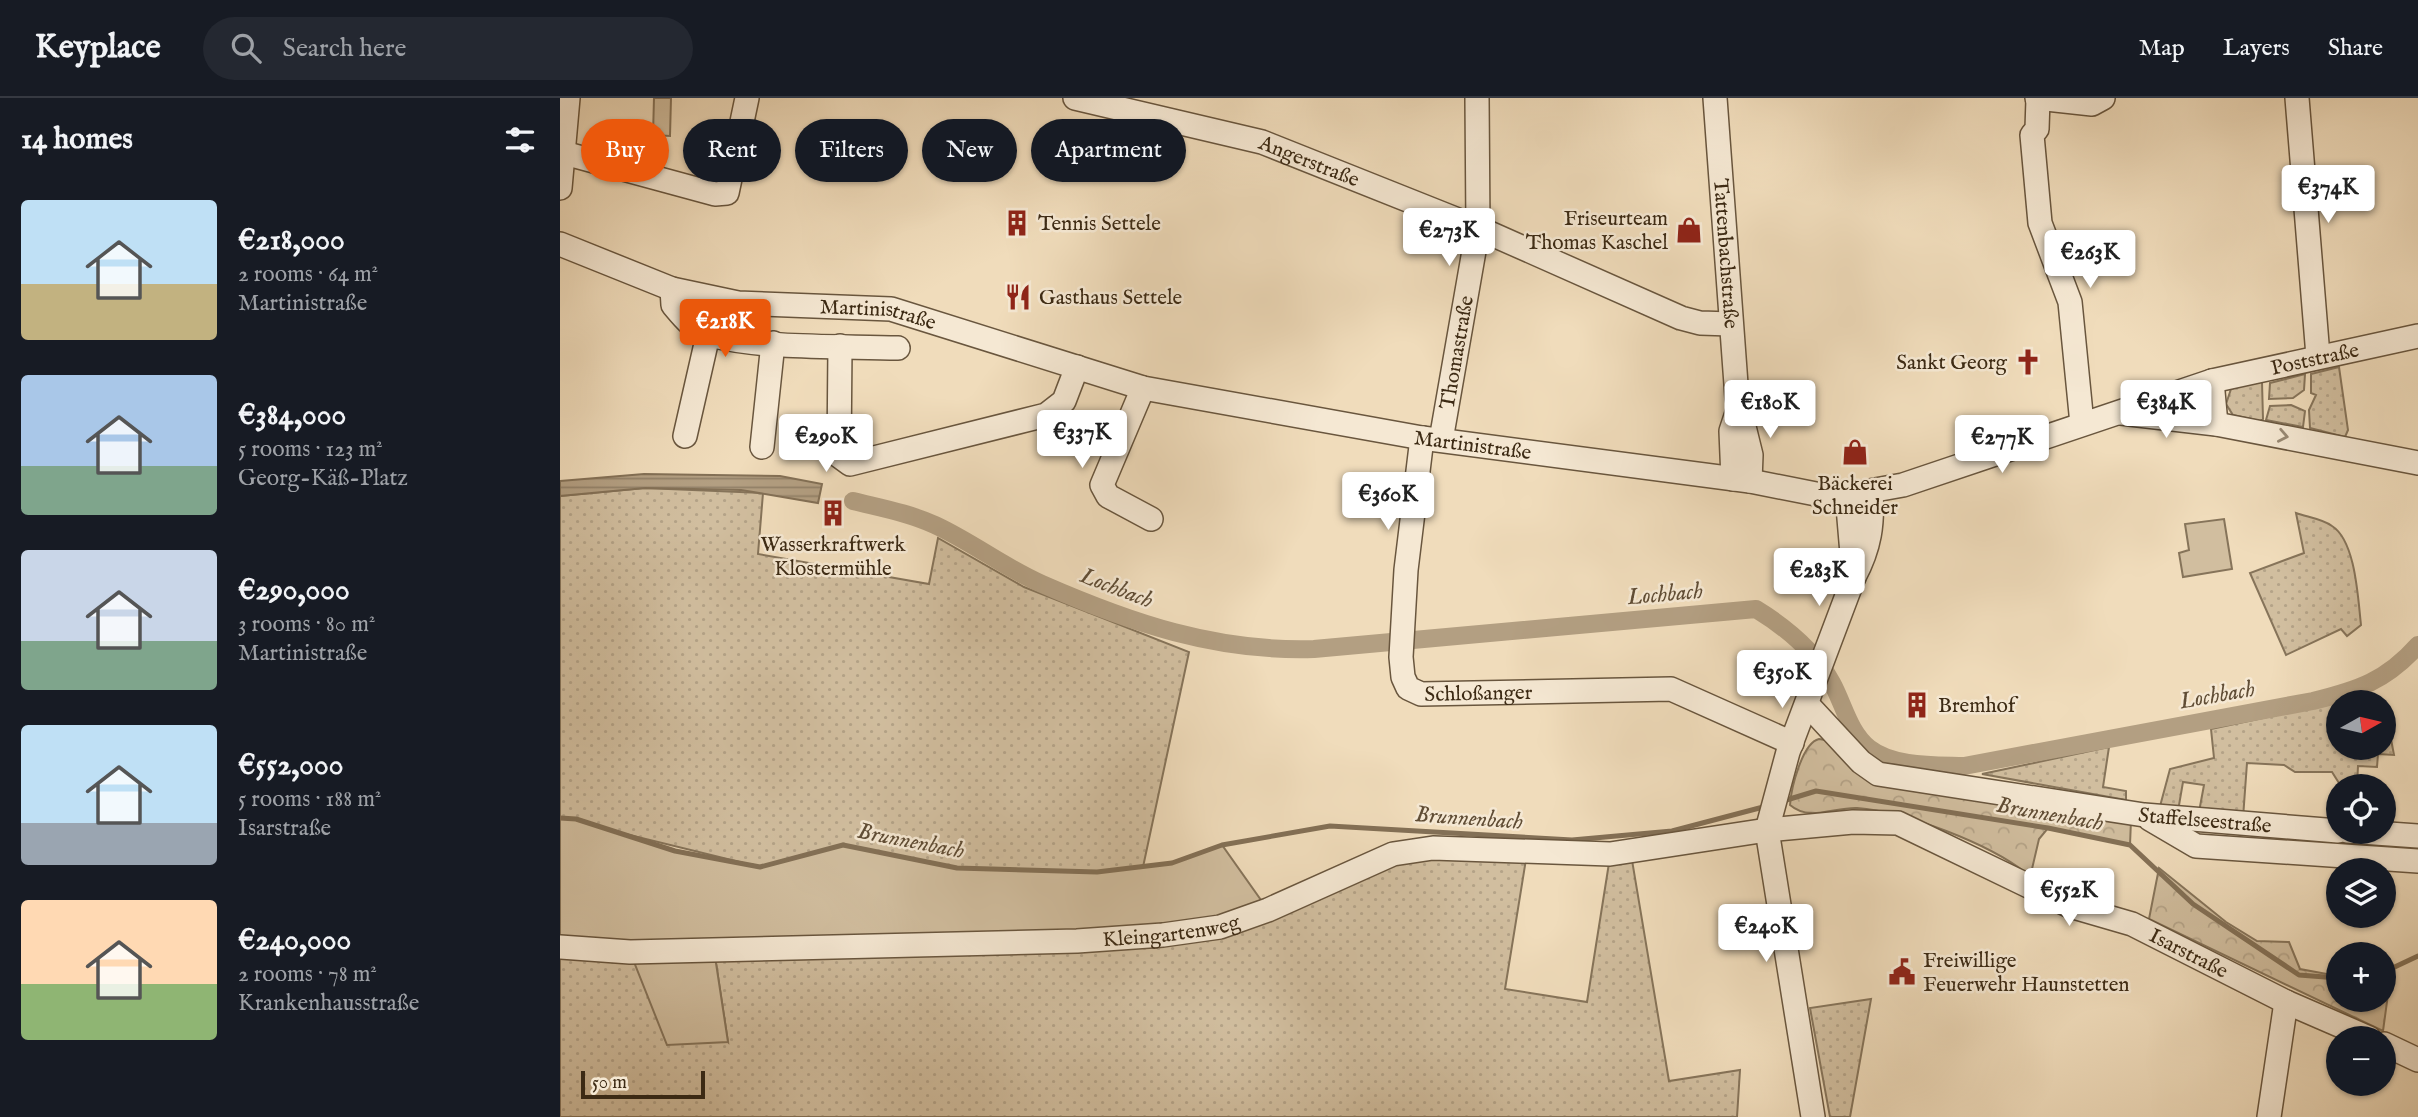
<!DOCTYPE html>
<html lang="en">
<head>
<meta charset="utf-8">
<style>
	:root { --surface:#171b24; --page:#242831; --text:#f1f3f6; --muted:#9ea1a6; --line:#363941; --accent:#ea580c }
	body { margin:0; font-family:"IM FELL English",serif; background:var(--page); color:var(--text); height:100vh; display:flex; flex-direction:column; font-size:26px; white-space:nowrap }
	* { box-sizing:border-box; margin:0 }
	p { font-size:23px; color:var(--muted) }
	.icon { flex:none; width:38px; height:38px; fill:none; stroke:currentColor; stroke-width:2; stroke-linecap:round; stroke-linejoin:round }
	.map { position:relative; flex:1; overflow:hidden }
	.side { display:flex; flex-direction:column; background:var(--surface); width:560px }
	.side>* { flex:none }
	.top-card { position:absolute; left:21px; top:21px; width:665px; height:63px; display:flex; gap:14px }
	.needle { width:46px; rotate:82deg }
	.tools { position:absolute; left:1766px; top:592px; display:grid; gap:14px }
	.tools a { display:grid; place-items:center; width:70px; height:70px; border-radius:50%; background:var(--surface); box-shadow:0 2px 5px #0004; font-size:35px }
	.scale { position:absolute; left:21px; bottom:18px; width:124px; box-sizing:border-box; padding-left:7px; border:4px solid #3c2a14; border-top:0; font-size:19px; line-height:24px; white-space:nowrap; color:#3c2a14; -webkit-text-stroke:5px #f5e8d3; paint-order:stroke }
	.price { position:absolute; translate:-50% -60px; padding:0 16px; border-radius:7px; background:#fff; color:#222; font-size:23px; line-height:46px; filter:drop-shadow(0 2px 4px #0008) }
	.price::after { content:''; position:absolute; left:50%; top:42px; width:21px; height:16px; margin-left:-10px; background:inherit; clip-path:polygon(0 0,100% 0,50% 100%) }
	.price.selected { background:var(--accent); color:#fff }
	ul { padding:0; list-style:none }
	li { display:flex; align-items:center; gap:21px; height:175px; padding:0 21px }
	li span { display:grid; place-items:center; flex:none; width:196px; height:140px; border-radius:7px; color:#555 }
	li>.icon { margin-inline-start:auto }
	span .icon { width:84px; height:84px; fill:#fffc; stroke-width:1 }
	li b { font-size:30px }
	h2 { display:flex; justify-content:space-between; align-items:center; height:84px; padding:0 21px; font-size:30px }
	.pill { padding:0 24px; border-radius:32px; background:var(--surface); box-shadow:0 2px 5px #0004; font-size:24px; line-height:63px }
	.pill.selected { background:var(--accent); color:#fff }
	header { display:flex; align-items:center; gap:42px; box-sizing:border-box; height:98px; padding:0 35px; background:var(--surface); border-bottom:2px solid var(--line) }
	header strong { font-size:33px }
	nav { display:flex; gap:38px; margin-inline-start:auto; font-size:24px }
	.search { width:490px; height:63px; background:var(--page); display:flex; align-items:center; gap:18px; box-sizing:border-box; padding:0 24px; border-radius:38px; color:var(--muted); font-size:26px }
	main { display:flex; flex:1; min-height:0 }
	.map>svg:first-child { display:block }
</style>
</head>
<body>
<header>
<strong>Keyplace</strong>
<div class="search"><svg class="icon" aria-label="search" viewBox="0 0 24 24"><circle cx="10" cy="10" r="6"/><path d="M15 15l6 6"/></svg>Search here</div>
<nav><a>Map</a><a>Layers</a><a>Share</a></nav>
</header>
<main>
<section class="side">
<h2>14 homes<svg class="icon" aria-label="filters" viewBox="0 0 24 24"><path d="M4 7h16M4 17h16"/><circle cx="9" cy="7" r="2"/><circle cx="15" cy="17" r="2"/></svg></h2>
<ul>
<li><span style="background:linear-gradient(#bfe0f5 60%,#c2b280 0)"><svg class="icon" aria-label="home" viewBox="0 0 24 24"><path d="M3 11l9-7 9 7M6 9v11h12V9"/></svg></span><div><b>€218,000</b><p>2 rooms · 64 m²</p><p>Martinistraße</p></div></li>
<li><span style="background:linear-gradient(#a9c7e8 65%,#7fa58c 0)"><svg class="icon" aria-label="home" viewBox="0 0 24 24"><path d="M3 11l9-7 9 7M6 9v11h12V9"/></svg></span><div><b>€384,000</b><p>5 rooms · 123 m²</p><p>Georg-Käß-Platz</p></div></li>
<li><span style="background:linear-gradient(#c9d6e8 65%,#7fa58c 0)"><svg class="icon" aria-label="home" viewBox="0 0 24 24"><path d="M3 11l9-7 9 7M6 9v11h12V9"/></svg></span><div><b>€290,000</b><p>3 rooms · 80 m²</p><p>Martinistraße</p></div></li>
<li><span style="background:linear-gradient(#bfe0f5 70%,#9aa5b1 0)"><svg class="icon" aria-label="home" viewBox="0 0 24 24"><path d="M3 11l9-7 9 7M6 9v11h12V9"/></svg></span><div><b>€552,000</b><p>5 rooms · 188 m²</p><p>Isarstraße</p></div></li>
<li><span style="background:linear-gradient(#ffd9b3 60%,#8fb573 0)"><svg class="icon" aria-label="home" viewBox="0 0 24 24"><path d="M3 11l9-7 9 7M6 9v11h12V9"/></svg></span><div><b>€240,000</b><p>2 rooms · 78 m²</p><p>Krankenhausstraße</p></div></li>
</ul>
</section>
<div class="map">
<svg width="1858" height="1019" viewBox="0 0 1858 1019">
	<defs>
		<pattern id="grass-dots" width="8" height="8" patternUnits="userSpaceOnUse" patternTransform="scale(1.75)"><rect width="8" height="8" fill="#d1be9f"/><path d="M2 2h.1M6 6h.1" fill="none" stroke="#b4a388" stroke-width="1.8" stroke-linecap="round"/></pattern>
		<pattern id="forest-crowns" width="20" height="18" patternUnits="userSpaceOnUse" patternTransform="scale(1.75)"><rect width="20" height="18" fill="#d1be9f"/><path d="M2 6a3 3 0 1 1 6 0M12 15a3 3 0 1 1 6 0" fill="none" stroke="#b4a388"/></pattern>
		<pattern id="water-rules" width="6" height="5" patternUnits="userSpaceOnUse" patternTransform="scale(1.75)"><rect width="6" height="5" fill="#b39f82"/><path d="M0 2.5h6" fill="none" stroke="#938269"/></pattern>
	</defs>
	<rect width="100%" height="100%" fill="#f0dcbb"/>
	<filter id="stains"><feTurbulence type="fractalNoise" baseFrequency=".00286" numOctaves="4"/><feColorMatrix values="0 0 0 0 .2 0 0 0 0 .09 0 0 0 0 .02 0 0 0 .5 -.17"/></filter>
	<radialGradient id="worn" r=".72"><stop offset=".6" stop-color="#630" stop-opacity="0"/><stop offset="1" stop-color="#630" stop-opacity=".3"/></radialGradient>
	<path fill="url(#grass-dots)" stroke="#86745a" stroke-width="2" d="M1779 269 1788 332 1785 339 1750 330 1749 312 1756 297 1751 295V276Z
		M1745 276 1744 292 1733 300 1709 301 1710 285Z
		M1698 283 1702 284 1703 321 1700 323 1673 317 1666 306 1671 291Z
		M1731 307 1745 313 1743 329 1706 322 1710 308Z
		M85 390 203 395 198 456 369 486 378 440 464 489 629 554 583 769 537 774 397 770 283 747 200 769 0 720V398Z
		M1736 415C1747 419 1763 421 1772 428 1796 443 1798 502 1801 527L1787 538 1781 531 1726 557 1690 475 1744 455Z
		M1778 604V649H1824V604L1834 657 1818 656 1817 669 1798 668 1797 688 1779 685 1772 674H1735L1724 667 1687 665 1683 720 1639 714 1644 687 1623 684 1618 713 1599 712 1610 671 1654 660 1651 631Z
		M1549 649 1543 689 1566 693V702L1422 676Z
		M967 755 945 891 1027 904 1049 765 1072 762 1109 983 1180 972 1177 1019H0V849L70 854 168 944 154 852 660 829 834 759Z
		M1311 901 1290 1019H1270L1250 910Z"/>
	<path fill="url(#forest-crowns)" stroke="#86745a" stroke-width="2" d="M1259 641 1271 643 1284 662 1571 722 1570 747 1488 730 1479 741 1472 771 1466 775C1428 745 1346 714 1297 710 1274 709 1250 724 1230 707 1231 691 1242 645 1259 641Z
		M1599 770 1666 824 1697 843 1729 844 1740 871 1778 878V901H1824V870L1832 867 1823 933 1589 821Z"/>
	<path fill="#d1be9f" stroke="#86745a" stroke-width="2" d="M94 0H111L110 38 93 37Z
		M1664 421 1672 471 1623 479 1619 455 1629 452 1625 426Z
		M0 720 16 721 115 753 200 769 283 747 397 770 537 774 612 765 662 747 708 812 660 829 154 852 168 944 107 947 70 854 0 849Z"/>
	<path fill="url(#water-rules)" stroke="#837056" stroke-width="2" d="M84 376 220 378 262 386 258 405 181 392 85 390 0 398V383Z"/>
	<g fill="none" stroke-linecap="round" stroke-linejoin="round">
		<path stroke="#837056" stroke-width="5" d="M1220 704 1256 693 1488 730 1570 747 1633 806 1739 877 1778 880
			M0 720 16 721 115 753 200 769 283 747 397 770 537 774 612 765 662 747 770 728 1012 742 1112 733 1207 708
			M1824 874 1858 858"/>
		<path stroke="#b39f82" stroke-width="18" d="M293 403C321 410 349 415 375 427 412 444 445 470 482 486 571 525 656 554 754 551L1196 511C1227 530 1255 553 1272 585 1284 607 1289 634 1309 650 1333 669 1375 667 1404 668L1753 603C1798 592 1826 583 1858 547"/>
		<g stroke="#69563e" stroke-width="26">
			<g id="minor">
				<path id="s1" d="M515 0 702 44 918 130 1121 220 1140 225 1171 226"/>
				<path id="s2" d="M1155 0 1177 300 1191 357 1190 383"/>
				<path d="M1477 0 1532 6 1543 0"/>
				<path d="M1737 0 1758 258"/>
				<path d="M1478 1 1477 31 1472 37 1480 125 1510 204 1522 326"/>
				<path d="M4 55 155 96 167 95 187 0"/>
				<path d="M0 90 8 0"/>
				<path id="s3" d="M0 146 112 191 178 205 331 211 583 290 862 340 1190 383 1261 397H1287L1343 387 1652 283 1858 238"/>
				<path d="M112 191 113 207C123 219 134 233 150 237 205 251 280 248 338 250"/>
				<path d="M280 248 279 358 290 366 486 317 504 303 517 269"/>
				<path d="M1652 283 1656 326"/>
				<path d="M583 290 542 387 548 398 591 421"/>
				<path d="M1561 315 1656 326 1858 365"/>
				<path d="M125 338 148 237"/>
				<path id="s4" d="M862 340 846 472 841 559 843 579 848 590 861 596 1111 591 1232 645"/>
				<path id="s5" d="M881 342 918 130 917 0"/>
				<path d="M202 349 213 245"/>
				<path d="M1173 381 1171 333 1178 312"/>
				<path d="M1287 397 1294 479"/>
				<path id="s6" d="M1248 607 1301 664 1318 676 1584 717 1778 733"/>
				<path d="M1590 721 1636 748 1858 763"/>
				<path d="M1787 733 1858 738"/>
				<path id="s7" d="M0 849 70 854 517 843 603 837 660 829 708 812 833 756 873 750 1050 756 1207 732 1293 724 1338 725 1510 808 1572 826 1726 904 1809 940"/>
				<path d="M1824 946 1858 962"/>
				<path d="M1253 1019 1207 732 1228 654 1294 479C1310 449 1313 426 1311 393"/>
				<path d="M1709 1019 1726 904"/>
			</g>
		</g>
		<use href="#minor" stroke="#f5e8d3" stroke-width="23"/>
	</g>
	<defs><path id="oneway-chevron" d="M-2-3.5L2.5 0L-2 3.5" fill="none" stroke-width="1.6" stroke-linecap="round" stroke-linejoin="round" transform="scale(1.75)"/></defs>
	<use stroke="#988974" href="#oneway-chevron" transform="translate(1723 338) rotate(11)"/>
	<defs>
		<g id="building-bare" transform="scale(2.1)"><path d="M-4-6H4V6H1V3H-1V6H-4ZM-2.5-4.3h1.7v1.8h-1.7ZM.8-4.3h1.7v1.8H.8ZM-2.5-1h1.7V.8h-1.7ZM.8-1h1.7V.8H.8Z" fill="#8f2418" stroke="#f5e8d3" stroke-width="2.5" paint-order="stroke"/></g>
		<g id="shop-bare" transform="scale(2.1)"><path d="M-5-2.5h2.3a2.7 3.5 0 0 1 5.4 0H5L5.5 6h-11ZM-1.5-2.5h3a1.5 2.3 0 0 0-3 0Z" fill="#8f2418" stroke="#f5e8d3" stroke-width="2.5" paint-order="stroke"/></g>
		<g id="restaurant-bare" transform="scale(2.1)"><path d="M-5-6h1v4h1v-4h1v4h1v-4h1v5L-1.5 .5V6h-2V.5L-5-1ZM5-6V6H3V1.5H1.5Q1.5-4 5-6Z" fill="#8f2418" stroke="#f5e8d3" stroke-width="2.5" paint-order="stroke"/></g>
		<g id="church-bare" transform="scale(2.1)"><path d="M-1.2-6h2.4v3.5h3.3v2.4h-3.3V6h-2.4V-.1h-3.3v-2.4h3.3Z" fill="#8f2418" stroke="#f5e8d3" stroke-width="2.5" paint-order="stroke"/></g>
		<g id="civic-bare" transform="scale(2.1)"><path d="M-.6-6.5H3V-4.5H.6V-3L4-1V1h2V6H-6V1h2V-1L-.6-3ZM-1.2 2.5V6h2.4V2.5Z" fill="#8f2418" stroke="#f5e8d3" stroke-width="2.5" paint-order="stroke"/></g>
	</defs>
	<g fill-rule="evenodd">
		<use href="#building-bare" x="457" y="125"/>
		<use href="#shop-bare" x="1129" y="132"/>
		<use href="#restaurant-bare" x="458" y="199"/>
		<use href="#church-bare" x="1468" y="264"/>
		<use href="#shop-bare" x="1295" y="354"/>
		<use href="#building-bare" x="273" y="415"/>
		<use href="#building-bare" x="1357" y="607"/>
		<use href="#civic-bare" x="1342" y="874"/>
	</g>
	<g text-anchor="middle" stroke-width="5" stroke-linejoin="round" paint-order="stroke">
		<g font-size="21" fill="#3c2a14" stroke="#f5e8d3">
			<text dy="7" stroke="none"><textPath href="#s1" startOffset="243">Angerstraße</textPath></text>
			<text dy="7" stroke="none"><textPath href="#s2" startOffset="156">Tattenbachstraße</textPath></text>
			<text dy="7" stroke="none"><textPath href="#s3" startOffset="329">Martinistraße</textPath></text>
			<text dy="7" stroke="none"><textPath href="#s5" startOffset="89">Thomastraße</textPath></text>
			<text dy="7" stroke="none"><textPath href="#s3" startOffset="1806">Poststraße</textPath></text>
			<text dy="7" stroke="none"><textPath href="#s3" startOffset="940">Martinistraße</textPath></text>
			<text dy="7" stroke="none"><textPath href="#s4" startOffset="324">Schloßanger</textPath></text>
			<text dy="7" stroke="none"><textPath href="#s6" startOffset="429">Staffelseestraße</textPath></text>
			<text dy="7" stroke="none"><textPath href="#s7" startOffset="612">Kleingartenweg</textPath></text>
			<text dy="7" stroke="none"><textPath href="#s7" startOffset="1676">Isarstraße</textPath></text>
		</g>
		<g font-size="21" fill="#3c2a14" stroke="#f5e8d3" text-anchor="start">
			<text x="1108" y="127" text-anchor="end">Friseurteam<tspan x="1108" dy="24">Thomas Kaschel</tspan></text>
			<text x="478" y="132">Tennis Settele</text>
			<text x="479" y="206">Gasthaus Settele</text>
			<text x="1447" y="271" text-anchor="end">Sankt Georg</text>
			<text x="1295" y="392" text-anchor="middle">Bäckerei<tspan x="1295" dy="24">Schneider</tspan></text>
			<text x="273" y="453" text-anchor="middle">Wasserkraftwerk<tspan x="273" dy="24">Klostermühle</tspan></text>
			<text x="1378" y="614">Bremhof</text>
			<text x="1363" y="869">Freiwillige<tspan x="1363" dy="24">Feuerwehr Haunstetten</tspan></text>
		</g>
		<g font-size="23" font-style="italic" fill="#604d35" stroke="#f5e8d3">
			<text transform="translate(557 489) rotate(21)" y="8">Lochbach</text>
			<text transform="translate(1105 495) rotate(-5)" y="8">Lochbach</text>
			<text transform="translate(1657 596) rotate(-10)" y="8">Lochbach</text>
			<text transform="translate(1490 715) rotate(10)" y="8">Brunnenbach</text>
			<text transform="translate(909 719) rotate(4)" y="8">Brunnenbach</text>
			<text transform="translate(351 742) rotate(11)" y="8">Brunnenbach</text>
		</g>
	</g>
	<rect width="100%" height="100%" filter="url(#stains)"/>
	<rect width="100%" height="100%" fill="url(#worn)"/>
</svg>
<div class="tools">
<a><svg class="needle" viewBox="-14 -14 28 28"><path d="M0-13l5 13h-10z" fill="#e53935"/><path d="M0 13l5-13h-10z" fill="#9ea1a6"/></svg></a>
<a><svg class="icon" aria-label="locate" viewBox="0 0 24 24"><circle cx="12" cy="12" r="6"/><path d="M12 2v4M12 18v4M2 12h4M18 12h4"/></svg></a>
<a><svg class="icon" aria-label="layers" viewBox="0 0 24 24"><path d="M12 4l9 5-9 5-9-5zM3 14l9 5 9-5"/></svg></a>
<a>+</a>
<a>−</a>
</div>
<div class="scale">50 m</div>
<b class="price" style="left:1768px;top:127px">€374K</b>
<b class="price" style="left:889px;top:170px">€273K</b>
<b class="price" style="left:1530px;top:192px">€263K</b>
<b class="price selected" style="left:165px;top:261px">€218K</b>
<b class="price" style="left:1210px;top:342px">€180K</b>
<b class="price" style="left:1606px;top:342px">€384K</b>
<b class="price" style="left:522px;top:372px">€337K</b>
<b class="price" style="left:266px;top:376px">€290K</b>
<b class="price" style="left:1442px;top:377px">€277K</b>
<b class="price" style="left:828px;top:434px">€360K</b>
<b class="price" style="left:1259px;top:510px">€283K</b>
<b class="price" style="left:1222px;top:612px">€350K</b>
<b class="price" style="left:1509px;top:830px">€552K</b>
<b class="price" style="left:1206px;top:866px">€240K</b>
<div class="top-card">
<a class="pill selected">Buy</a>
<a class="pill">Rent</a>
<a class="pill">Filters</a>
<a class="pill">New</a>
<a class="pill">Apartment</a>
</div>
</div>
</main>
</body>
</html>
